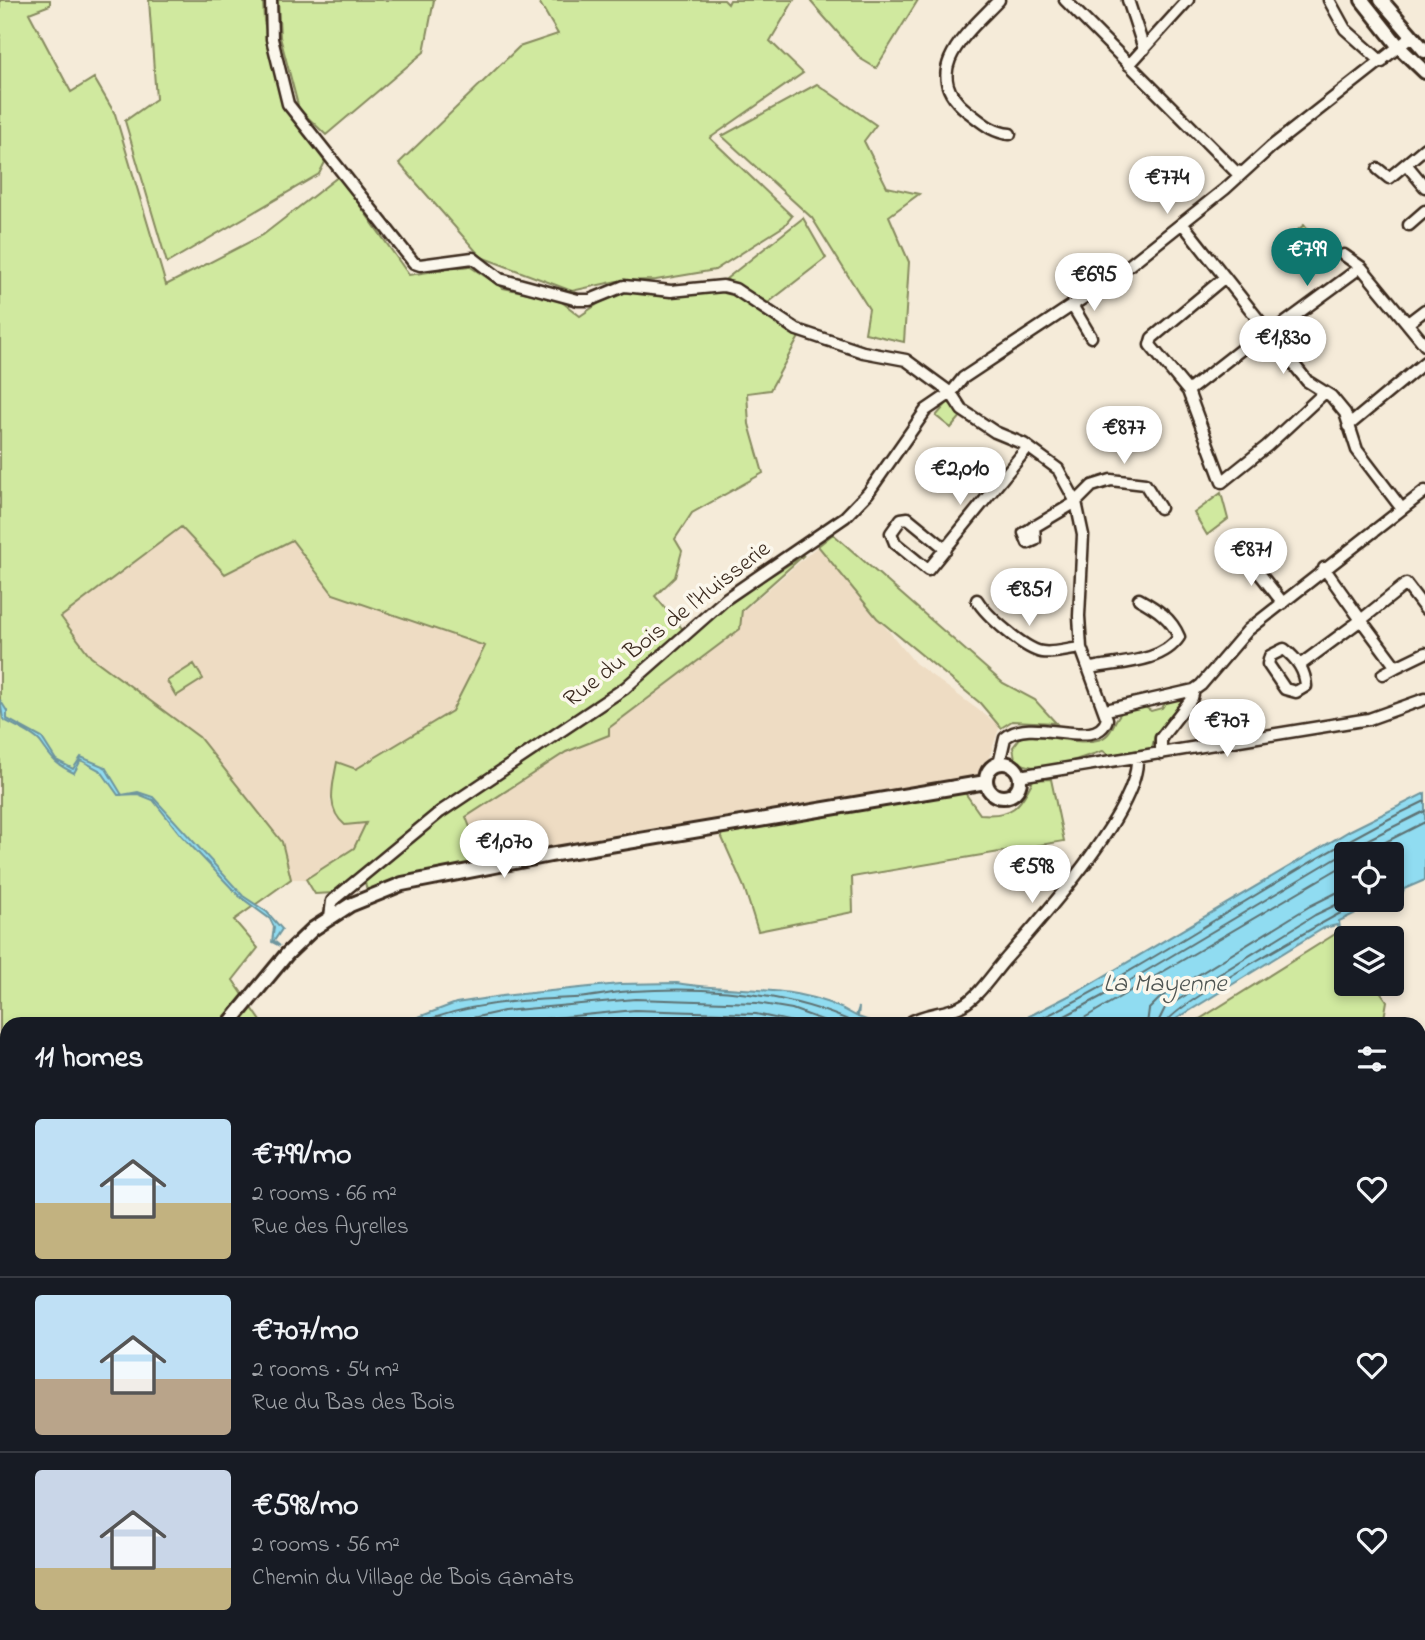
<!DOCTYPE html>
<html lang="en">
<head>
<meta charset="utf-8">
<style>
	:root { --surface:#171b24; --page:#20242c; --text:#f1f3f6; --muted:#9ea1a6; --line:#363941; --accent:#0f766e }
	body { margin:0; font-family:"Indie Flower",sans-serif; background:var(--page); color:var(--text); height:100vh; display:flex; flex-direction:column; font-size:26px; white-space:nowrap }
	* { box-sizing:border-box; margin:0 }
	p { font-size:23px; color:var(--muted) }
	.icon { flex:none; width:38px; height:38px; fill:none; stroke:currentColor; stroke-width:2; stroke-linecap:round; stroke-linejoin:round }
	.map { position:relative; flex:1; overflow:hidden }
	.drawer { position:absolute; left:0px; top:1017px; width:1426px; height:625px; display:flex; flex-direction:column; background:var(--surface); border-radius:21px 21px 0 0; box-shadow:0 4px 10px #0003 }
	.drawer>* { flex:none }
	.controls { position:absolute; left:1334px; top:842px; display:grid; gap:14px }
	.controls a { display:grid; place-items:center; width:70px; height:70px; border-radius:7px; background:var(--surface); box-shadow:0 4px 10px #0003; font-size:35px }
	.price { position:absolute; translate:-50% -60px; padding:0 16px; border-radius:24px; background:#fff; color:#222; font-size:23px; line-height:46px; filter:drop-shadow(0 2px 4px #0008) }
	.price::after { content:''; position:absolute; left:50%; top:42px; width:21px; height:16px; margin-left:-10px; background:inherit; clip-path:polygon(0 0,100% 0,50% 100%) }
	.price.on { background:var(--accent); color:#fff }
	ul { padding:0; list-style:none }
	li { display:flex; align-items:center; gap:21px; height:175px; padding:0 35px }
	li+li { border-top:2px solid var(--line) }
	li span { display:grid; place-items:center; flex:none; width:196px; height:140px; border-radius:7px; color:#555 }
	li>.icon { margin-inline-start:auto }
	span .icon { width:84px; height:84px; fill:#fffc; stroke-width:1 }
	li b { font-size:30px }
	h2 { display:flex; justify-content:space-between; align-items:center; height:84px; padding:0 35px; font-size:30px }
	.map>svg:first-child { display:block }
</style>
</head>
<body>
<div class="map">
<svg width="1425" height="1640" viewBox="0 0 1425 1640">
	<rect width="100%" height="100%" fill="#f5ebd9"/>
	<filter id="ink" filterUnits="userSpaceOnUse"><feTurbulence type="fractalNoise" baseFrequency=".0143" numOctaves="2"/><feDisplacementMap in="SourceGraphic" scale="14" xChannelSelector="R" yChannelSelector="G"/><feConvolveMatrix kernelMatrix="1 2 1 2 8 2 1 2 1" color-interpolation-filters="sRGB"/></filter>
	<g filter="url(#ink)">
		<path fill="#eedcc3" d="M181 527 225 574 292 539 333 594 486 646 452 711 356 769 337 763 330 800 337 818 345 824 366 822 354 848 306 879H291L282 842 199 737 91 657 61 618Z
			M818 546 915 663 1000 726 987 763 973 779 625 833 483 861 466 817 566 752 609 735V728Z"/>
		<path fill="#d0e99f" stroke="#868a5e" stroke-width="2" d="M0 0H50V5L29 13 71 92 94 78 115 114 166 285 263 235 339 176 409 275 469 266 503 288 558 299 580 316 608 297 637 290 667 296 730 291 800 335 770 390 747 393 749 424 763 473 692 513 675 539 682 551 675 577 655 596 690 638 734 599 804 555 742 610 740 629 609 728V735L566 752 466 817 483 861 367 891 362 869 334 893 315 894 306 879 354 848 366 823 345 825C325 809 333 784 337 762L356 769 452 711 485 646 333 594 292 540 225 574 181 527 61 617 91 657 199 737 282 842 291 879 234 920 258 948 233 980 263 1024H7V1295L0 1302Z
			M149 0H263L264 21 284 107 325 162 319 174 167 263 125 121 156 99Z
			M278 0H434L424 52 326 135 299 109 280 37Z
			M538 0H724L728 4 730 0H794L770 41 803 73 710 138 792 216 784 226 715 270 656 280 617 281 572 291 481 257 399 163 519 47 558 34Z
			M813 0H918L876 68 861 59 811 2Z
			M817 84 876 125 864 141 887 187 919 194 889 216 909 262 904 342 865 333 869 309 812 218 722 136Z
			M803 218 826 258 764 306 726 279Z
			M1304 225 1323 249 1311 258 1293 234Z
			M948 402 963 414 951 428 936 416Z
			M1221 493 1228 519 1207 535 1194 513Z
			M833 534 1003 683 1035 700 1056 723 1012 721 1001 728 980 703 877 618 818 546Z
			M194 664 203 679 176 696 167 681Z
			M1184 698 1155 735 1152 748 1109 755 1103 751C1080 757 1036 779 1015 759L1013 747 1021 737C1046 732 1073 746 1097 740 1113 737 1112 722 1121 713 1126 708 1136 707 1142 705L1151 711 1162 708 1168 699Z
			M1051 779 1064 841 852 877 853 912 758 931 744 887 719 831 963 790 980 814C1012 817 1020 807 1033 780Z
			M1340 931 1346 939V984H1375L1387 1001 1383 1024H1192Z
			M1419 1206 1425 1214V1268L1419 1271Z
			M1419 1442 1425 1563 1419 1640H1298L1299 1634H1419Z
			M144 1635 822 1634V1640H143Z
			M838 1635V1634L1282 1635 1281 1640H839Z"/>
		<path fill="#90dcf1" stroke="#6e959d" stroke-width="2" d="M0 700 7 711V719L42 738 56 760 73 769 81 757 105 767 122 795 138 792 153 797 243 896 267 912 282 929 274 941 280 946 272 942 274 927 270 919 239 896 181 835 153 800 138 794 118 795 101 771 81 760 74 773C55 764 52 759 41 743 34 733 13 726 3 719Z
			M1425 793V880L1404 889 1402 895 1395 892 1391 895V854H1346V900H1383L1339 921 1341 937 1346 944 1339 940 1337 925 1324 928 1168 1024H1014L1084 988 1351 830Z
			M677 983C739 994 797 981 856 1016L859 1007 858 1017 878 1024H400L456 1003 502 996 619 984Z
			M7 1295V1389L0 1395V1302Z"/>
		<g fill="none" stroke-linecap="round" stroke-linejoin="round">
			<path stroke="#5d7172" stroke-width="2" d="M1362 854 1425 822
				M418 1024C467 1003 522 1000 574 998 594 997 613 992 632 991 707 986 788 992 857 1024
				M445 1024 504 1011 635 999 757 1003 792 1009 833 1024
				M492 1024 635 1010 756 1014 802 1024
				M1030 1024C1166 959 1288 866 1425 801
				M1050 1024 1121 986 1359 844 1425 811
				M1074 1024 1346 864
				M1147 1024 1149 1009 1159 999 1310 906 1346 888
				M1157 1024 1165 1008 1315 915 1346 900
				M1166 1024C1168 1007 1340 913 1365 900"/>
			<g stroke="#3b2a1e" stroke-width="15">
				<path id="minor" d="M271 0 272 39 288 104 414 263 420 265 473 258 500 279 578 300H590L624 286 671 291 723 286 735 289 797 330 863 352 906 360 951 393 962 410 995 432 1024 444 1058 469 1076 502 1083 535 1079 616 1081 648 1107 719C1097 753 1032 714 1005 738L999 764
					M999 0C970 31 917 71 967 111 982 122 991 132 1010 134
					M1065 0 1235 171 1241 172
					M1128 0 1144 49
					M1329 0 1345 29 1382 62
					M1129 65 1188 0
					M1406 164 1425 187
					M1378 169 1389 178 1425 148
					M1182 223 1307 381 1331 396 1345 413 1357 450 1402 509
					M1409 225 1425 211
					M1344 255 1361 267 1425 345
					M1225 277 1152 338 1150 345 1188 391 1222 482 1267 446 1324 393
					M1072 305 1091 337
					M1408 323 1425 310
					M1270 334 1361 267
					M1188 391 1266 330
					M1348 426 1425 362
					M1034 526 1035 540 1028 543 1024 533 1076 502 1092 486 1111 480 1145 484 1160 508
					M946 549 908 518 901 519 891 533 895 543 928 570 1028 447
					M1244 554 1283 603
					M1324 568 1361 620 1406 584 1425 609
					M977 600C986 615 1024 649 1042 652 1054 654 1069 649 1081 648
					M1284 649C1296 658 1305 670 1306 686L1296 692 1285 689 1268 664 1270 656Z
					M1300 665 1361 620 1396 667 1425 653
					M1091 668C1120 662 1162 663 1179 637 1171 618 1157 609 1139 599
					M1383 674 1396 667
					M1106 710 1194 690 1201 685 1248 630 1425 491
					M1161 754V738L1192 698 1194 690
					M1019 776 1369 719 1425 699
					M330 917 332 901 440 812 625 688 727 598 845 517 868 493 926 410 951 393 963 378 1112 279 1225 189 1271 147 1411 37
					M909 1023C925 1013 943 1014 959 1007 977 999 991 976 1004 961 1039 921 1140 810 1137 758
					M1419 1346 1425 1372"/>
			</g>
			<g stroke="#3b2a1e" stroke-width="18">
				<path id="major" d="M1362 0 1400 48 1425 72
					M1381 0 1425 51
					M986 780a17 17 0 1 1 34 0a17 17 0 1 1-34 0Z
					M229 1024 287 954 313 929 350 905 402 884 550 855 986 782
					M0 1275 7 1269"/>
			</g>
			<use href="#minor" stroke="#fbf7ec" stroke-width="10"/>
			<use href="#major" stroke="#fbf7ec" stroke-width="12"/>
		</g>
	</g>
	<g text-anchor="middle" stroke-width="7" stroke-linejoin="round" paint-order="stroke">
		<g font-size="24" fill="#3b2a1e" stroke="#fbf7ec">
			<text transform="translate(666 623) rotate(-38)" y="8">Rue du Bois de l'Huisserie</text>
		</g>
		<g font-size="26" font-style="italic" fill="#505653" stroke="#fbf7ec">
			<text x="1165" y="991">La Mayenne</text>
		</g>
	</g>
</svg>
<div class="controls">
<a><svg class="icon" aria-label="locate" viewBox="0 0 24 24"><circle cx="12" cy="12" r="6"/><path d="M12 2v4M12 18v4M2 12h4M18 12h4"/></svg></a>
<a><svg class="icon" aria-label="layers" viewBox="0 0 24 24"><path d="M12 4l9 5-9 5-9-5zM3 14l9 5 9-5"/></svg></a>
</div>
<b class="price" style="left:1167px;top:216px">€774</b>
<b class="price on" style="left:1307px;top:288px">€799</b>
<b class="price" style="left:1094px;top:313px">€695</b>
<b class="price" style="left:1283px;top:376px">€1,830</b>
<b class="price" style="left:1124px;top:466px">€877</b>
<b class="price" style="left:960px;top:507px">€2,010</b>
<b class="price" style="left:1251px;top:588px">€871</b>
<b class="price" style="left:1029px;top:628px">€851</b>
<b class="price" style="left:1227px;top:759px">€707</b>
<b class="price" style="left:504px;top:880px">€1,070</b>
<b class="price" style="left:1032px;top:905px">€598</b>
<section class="drawer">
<h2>11 homes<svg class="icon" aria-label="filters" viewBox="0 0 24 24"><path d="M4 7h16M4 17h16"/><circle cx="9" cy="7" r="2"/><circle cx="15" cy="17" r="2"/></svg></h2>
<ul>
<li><span style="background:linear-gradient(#bfe0f5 60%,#c2b280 0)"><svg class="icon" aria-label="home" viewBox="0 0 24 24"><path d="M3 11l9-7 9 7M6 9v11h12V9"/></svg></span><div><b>€799/mo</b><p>2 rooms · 66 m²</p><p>Rue des Ayrelles</p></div><svg class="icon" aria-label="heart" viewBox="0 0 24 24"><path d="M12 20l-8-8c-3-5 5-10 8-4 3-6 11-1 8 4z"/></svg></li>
<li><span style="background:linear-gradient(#bfe0f5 60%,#b9a48a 0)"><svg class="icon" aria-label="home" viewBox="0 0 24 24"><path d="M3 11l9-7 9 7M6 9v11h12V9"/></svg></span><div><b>€707/mo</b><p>2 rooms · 54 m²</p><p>Rue du Bas des Bois</p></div><svg class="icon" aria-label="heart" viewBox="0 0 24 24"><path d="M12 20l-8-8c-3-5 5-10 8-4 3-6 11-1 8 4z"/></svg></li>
<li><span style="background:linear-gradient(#c9d6e8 70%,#c2b280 0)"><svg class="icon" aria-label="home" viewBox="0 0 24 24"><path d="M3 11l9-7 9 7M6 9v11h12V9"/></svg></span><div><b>€598/mo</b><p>2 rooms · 56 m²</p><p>Chemin du Village de Bois Gamats</p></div><svg class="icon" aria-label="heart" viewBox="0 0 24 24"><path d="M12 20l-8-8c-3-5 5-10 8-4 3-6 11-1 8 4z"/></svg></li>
</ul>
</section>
</div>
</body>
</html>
